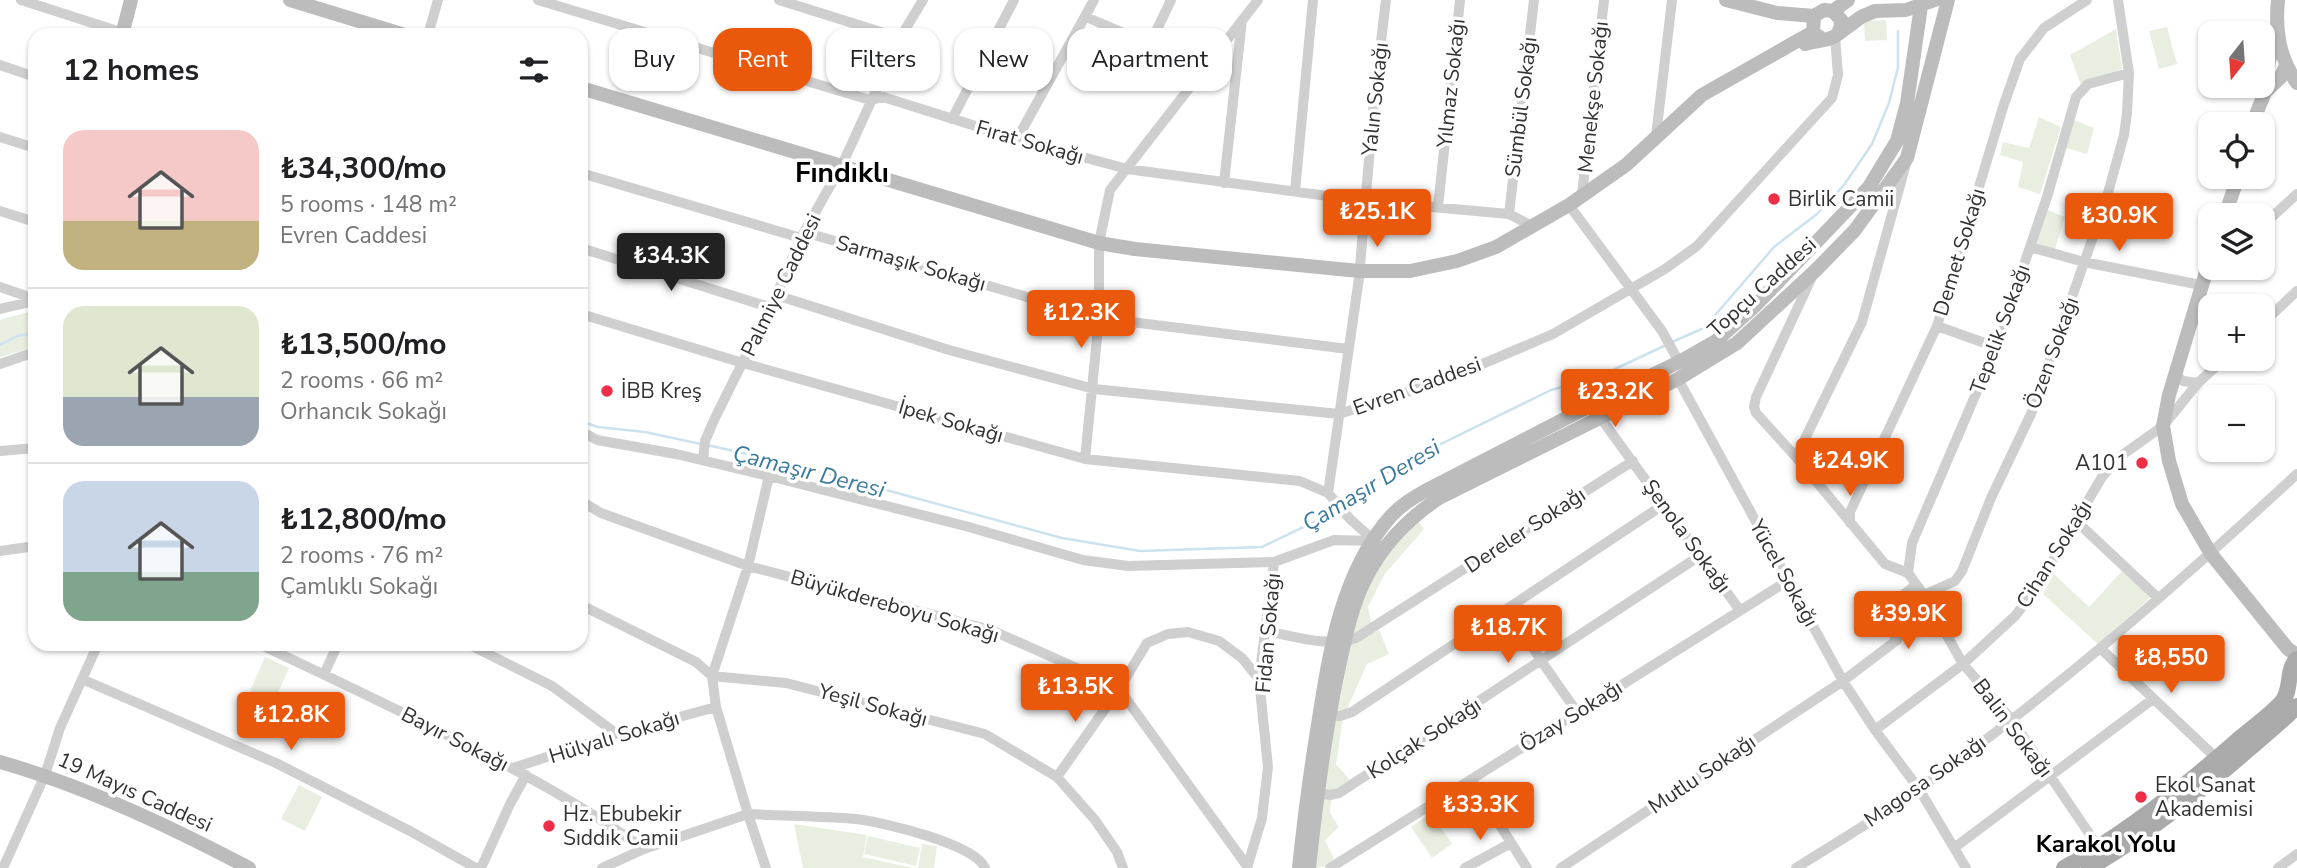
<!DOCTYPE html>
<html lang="en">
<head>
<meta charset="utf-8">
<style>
	:root { --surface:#fff; --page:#f2f2f2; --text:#202124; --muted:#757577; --line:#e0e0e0; --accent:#ea580c }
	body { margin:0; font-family:"Nunito Sans",sans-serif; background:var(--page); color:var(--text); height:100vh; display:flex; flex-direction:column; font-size:26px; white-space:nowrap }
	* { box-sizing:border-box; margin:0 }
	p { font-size:23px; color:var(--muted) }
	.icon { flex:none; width:38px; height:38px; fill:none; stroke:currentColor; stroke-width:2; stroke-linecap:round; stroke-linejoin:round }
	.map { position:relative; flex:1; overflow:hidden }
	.drawer { position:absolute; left:28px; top:28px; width:560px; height:623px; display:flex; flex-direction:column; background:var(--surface); border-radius:21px; box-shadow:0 2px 5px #0004 }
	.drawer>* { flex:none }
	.guide { position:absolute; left:609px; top:28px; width:665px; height:63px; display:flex; gap:14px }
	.needle { width:46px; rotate:197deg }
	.fabs { position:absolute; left:2198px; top:21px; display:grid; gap:14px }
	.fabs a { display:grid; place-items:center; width:77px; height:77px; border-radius:14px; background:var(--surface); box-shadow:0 2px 5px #0004; font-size:35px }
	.price { position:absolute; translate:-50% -60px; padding:0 16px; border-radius:7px; background:var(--accent); color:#fff; font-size:23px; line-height:46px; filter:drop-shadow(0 2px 4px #0008) }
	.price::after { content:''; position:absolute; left:50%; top:42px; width:21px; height:16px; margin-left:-10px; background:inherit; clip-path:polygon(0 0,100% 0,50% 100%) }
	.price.selected { background:#222; color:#fff }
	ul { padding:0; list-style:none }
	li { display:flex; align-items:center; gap:21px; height:175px; padding:0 35px }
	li+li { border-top:2px solid var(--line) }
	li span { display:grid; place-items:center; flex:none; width:196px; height:140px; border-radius:21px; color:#555 }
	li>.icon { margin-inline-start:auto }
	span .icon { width:84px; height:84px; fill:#fffc; stroke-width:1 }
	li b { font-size:30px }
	h2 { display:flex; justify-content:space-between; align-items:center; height:84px; padding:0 35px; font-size:30px }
	.tag { padding:0 24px; border-radius:21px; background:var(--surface); box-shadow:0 2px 5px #0004; font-size:24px; line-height:63px }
	.tag.selected { background:var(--accent); color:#fff }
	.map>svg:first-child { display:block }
</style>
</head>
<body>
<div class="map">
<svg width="2297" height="868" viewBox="0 0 2297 868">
	<rect width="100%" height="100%" fill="#fff"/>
	<path fill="#e9efe0" d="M1886 20 1887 40 1865 41 1864 21Z
		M2167 27 2177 64 2159 69 2149 31Z
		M2116 29 2122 69 2081 85 2070 55Z
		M2039 117 2061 127 2040 194 2018 187 2023 162 2000 155 2003 142 2029 148Z
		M2074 120 2094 128 2087 154 2066 148Z
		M2043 208 2065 217 2053 255 2030 247Z
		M35 310V347L0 357V320Z
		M1418 521 1424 529 1384 575 1368 607 1373 633 1379 630 1389 654 1367 664 1343 718 1336 764 1350 780 1332 791 1330 813 1339 827 1325 840 1334 859 1326 866 1316 868 1320 797 1359 606 1379 565 1403 535Z
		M2122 571 2151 597 2098 644 2043 594 2054 574 2089 607Z
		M265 657 289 668 274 702 250 691Z
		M299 785 322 797 305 831 281 819Z
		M1431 813 1452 844 1432 858 1411 827Z
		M794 824 867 835 863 857 913 868H803Z
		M868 836 920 848 916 866 864 854Z
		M922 844 937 846 934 868H918Z"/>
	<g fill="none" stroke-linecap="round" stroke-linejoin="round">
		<path stroke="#cce3ef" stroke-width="2.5" d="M1672 342 1704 328 1774 247 1817 214 1844 185 1872 144 1889 103 1898 67V31
			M0 345 17 336 35 333
			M581 421 598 427 645 432 701 444
			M707 445 791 464 1062 538 1140 551 1262 547 1337 511
			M1343 508 1396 466 1551 390 1596 378 1666 345"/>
		<path stroke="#cfcfcf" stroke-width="10" d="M21 0 130 35
			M538 0 870 100 883 97 1017 139 1127 169 1365 201 1509 214 1534 227
			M779 0 900 38
			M1086 17 1204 67
			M428 35 438 0
			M1150 44 1171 0
			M0 65 35 77
			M952 119 1014 0
			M1656 136 1672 0
			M0 137 35 148
			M1017 139 1094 0
			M581 173 801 238
			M1224 183 1242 20
			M1295 191 1313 0
			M1582 195 1604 0
			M1569 205 1662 331 1679 362
			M1438 207 1460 0
			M0 211 35 222
			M1509 214 1534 0
			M2263 225 2297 194
			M804 232 1099 318 1348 349
			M2030 247 2084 262 2201 285
			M581 248 769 307
			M1812 277 1756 397 1754 407 1756 413 1796 457 1885 564 1908 573 1924 595 1963 664 2012 720 2099 848
			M0 287 35 299
			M776 295 949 350 1094 389 1339 414 1447 379 1553 334 1665 269 1697 246 1832 98 1838 75 1835 37
			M0 309 35 301
			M581 314 743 363 1085 459 1300 481 1328 493 1350 519 1377 543
			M2263 323 2297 291
			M1937 326 1996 347
			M0 364 35 352
			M1678 379 1843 681 1875 730 1919 789 1966 868
			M2198 383 2224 359
			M1600 417 1739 609
			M581 431 597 440 676 454 769 476 969 527 1083 560 1128 566 1274 562 1334 540 1373 541
			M0 451 35 448
			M1796 457 1862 322 1906 164
			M1085 459 1099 318V243L1110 190 1258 0
			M703 460 705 441 714 420 776 295 804 232 842 165 900 38 923 0
			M1328 493 1359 278 1374 100 1386 0
			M581 501 601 513 748 566 991 630 1079 669 1119 689 1247 866
			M2077 522 2157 597
			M1850 523V512L1937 326 2004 104 2020 59 2044 28 2087 0
			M0 551 35 546
			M1908 573 1912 543 1996 347 2047 197 2076 97 2088 84 2129 73
			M1924 595 1955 581 1962 571 1991 498 2031 414 2106 200 2124 135 2127 113 2129 73 2118 0
			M581 605 696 662 712 676 786 683 985 734 1057 777 1095 820 1117 852 1123 868
			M1508 608 1542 662 1577 712
			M1266 631C1294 636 1330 648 1356 638L1633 461
			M259 644C323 674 387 704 451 737 517 770 583 805 644 849
			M468 644 552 686 617 734
			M2100 648 2212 754 2215 761
			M324 674 338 644
			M84 680 276 763 410 831 476 868
			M1324 715 1340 716 1352 712 1663 505
			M1875 730 1963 664 2015 616 2035 590 2102 477 2118 458 2163 426 2198 383 2183 381 2175 375
			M513 768 617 734 716 707
			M1057 777 1119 689 1147 643 1168 634 1188 632 1219 641 1242 658 1259 679
			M1471 779 1527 868
			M1310 792 1330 795 1339 793 1701 555
			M1954 848 2153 699
			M3 868 45 775 60 728 98 644
			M481 868 510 804 526 775
			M602 868 644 849 748 814 716 707 712 676 748 566 769 476
			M766 868 748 814C784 816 821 816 856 819 883 822 975 844 985 868
			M1247 868 1262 818 1268 767 1259 679 1274 562
			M1330 868 1789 580
			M1465 868 1511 843
			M1561 868 1843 681 1897 640 1880 613 1916 585
			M1796 868C1838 841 1882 816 1922 787 2054 692 2177 585 2297 474
			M2278 868 2297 854"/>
		<path stroke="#bcbcbc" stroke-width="14" d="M290 0 405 35
			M1726 0 1777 13 1814 16
			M2278 0C2275 31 2279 57 2297 83
			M1833 11 1848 0
			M1838 34 1861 17 1875 11 1906 10 1935 0
			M122 35 131 0
			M1805 44C1815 41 1830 41 1838 34L1842 21 1833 11 1824 10 1814 16 1813 32 1822 39
			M2263 85 2275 37
			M581 88 1099 243 1135 249 1359 271H1410L1457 261 1496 247 1569 205 1626 165 1702 95 1813 32
			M2255 117 2265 92 2280 78 2286 66
			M2225 215 2238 177
			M2210 259 2169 395 2163 426 2169 461 2182 504 2211 554 2288 649 2297 655
			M0 762C85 786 171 827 249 868
			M1299 868C1304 820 1310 773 1318 725 1329 654 1341 572 1391 516 1401 505 1413 498 1425 491L1611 395 1679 362 1716 341 1757 304 1869 187 1897 141 1907 103 1921 6 1924 0
			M1309 868C1316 802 1324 737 1338 672 1345 639 1351 606 1367 576 1384 543 1409 518 1439 498L1678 379 1737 343 1816 270 1855 230 1907 158 1948 0"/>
		<path stroke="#aaa" stroke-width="16" d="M2064 868C2127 832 2186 786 2240 738 2254 726 2269 716 2281 703 2293 690 2285 671 2297 659
			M2089 868C2146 835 2200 792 2249 749 2265 735 2282 722 2297 706"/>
	</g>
	<g fill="#ef2f47" stroke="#fff" stroke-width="2.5">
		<circle cx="1774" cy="199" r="7"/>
		<circle cx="607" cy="391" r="7"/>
		<circle cx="2142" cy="463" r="7"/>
		<circle cx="2141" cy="797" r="7"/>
		<circle cx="549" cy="826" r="7"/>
	</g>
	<g text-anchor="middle" stroke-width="7" stroke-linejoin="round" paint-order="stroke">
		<g font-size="21" fill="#323232" stroke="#fff">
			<text transform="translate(1451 83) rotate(-84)" y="7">Yılmaz Sokağı</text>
			<text transform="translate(1593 97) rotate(-84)" y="7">Menekşe Sokağı</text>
			<text transform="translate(1375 99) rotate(-84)" y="7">Yalın Sokağı</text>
			<text transform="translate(1521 107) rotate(-83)" y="7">Sümbül Sokağı</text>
			<text transform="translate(1030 142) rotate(16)" y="7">Fırat Sokağı</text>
			<text transform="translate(1959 252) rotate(-73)" y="7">Demet Sokağı</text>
			<text transform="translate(911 263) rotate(16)" y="7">Sarmaşık Sokağı</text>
			<text transform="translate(781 285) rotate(-64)" y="7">Palmiye Caddesi</text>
			<text transform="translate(1762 287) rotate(-42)" y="7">Topçu Caddesi</text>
			<text transform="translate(2000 329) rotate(-70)" y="7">Tepelik Sokağı</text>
			<text transform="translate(2052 353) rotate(-70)" y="7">Özen Sokağı</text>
			<text transform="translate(1417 386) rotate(-20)" y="7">Evren Caddesi</text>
			<text transform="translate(951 421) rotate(16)" y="7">İpek Sokağı</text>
			<text transform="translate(1525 530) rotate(-33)" y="7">Dereler Sokağı</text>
			<text transform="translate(1687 536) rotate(54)" y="7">Şenola Sokağı</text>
			<text transform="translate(2054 554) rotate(-58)" y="7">Cihan Sokağı</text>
			<text transform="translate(1784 573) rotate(61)" y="7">Yücel Sokağı</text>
			<text transform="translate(895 606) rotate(16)" y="7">Büyükdereboyu Sokağı</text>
			<text transform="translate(1268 633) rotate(-85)" y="7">Fidan Sokağı</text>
			<text transform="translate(873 705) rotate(15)" y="7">Yeşil Sokağı</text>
			<text transform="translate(1571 716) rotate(-32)" y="7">Özay Sokağı</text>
			<text transform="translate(2013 728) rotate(53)" y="7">Balin Sokağı</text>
			<text transform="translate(614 737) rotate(-17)" y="7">Hülyalı Sokağı</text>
			<text transform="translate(1424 738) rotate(-33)" y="7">Kolçak Sokağı</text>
			<text transform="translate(455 739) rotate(27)" y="7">Bayır Sokağı</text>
			<text transform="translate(1702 774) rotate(-34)" y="7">Mutlu Sokağı</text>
			<text transform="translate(1925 781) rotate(-35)" y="7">Magosa Sokağı</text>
			<text transform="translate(135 792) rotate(24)" y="7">19 Mayıs Caddesi</text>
		</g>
		<g font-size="21" fill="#323232" stroke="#fff" text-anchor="start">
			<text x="1788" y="206">Birlik Camii</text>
			<text x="621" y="398">İBB Kreş</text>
			<text x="2128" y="470" text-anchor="end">A101</text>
			<text x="2155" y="792">Ekol Sanat<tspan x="2155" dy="24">Akademisi</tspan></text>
			<text x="563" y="821">Hz. Ebubekir<tspan x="563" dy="24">Sıddık Camii</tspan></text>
		</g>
		<g font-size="23" font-style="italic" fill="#3a7a9a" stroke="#fff">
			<text transform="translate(809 471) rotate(14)" y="8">Çamaşır Deresi</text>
			<text transform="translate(1371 485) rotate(-31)" y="8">Çamaşır Deresi</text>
		</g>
		<g font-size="24" font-weight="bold" fill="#000" stroke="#fff">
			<text x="2106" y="852">Karakol Yolu</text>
		</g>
		<g font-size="28" font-weight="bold" fill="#000" stroke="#fff">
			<text x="842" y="182">Fındıklı</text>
		</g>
	</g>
</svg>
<div class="fabs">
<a><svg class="needle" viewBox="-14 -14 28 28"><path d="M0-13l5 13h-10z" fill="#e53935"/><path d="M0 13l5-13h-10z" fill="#757577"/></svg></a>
<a><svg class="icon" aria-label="locate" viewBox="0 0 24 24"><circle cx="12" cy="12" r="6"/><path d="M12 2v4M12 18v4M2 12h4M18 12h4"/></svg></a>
<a><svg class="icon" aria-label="layers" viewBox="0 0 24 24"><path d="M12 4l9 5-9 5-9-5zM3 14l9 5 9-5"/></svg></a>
<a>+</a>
<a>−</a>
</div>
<b class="price" style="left:1377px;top:249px">₺25.1K</b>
<b class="price" style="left:2119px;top:253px">₺30.9K</b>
<b class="price selected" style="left:671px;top:293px">₺34.3K</b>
<b class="price" style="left:1081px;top:350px">₺12.3K</b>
<b class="price" style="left:1615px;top:429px">₺23.2K</b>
<b class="price" style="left:1850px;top:498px">₺24.9K</b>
<b class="price" style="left:1908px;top:651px">₺39.9K</b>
<b class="price" style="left:1508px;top:665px">₺18.7K</b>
<b class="price" style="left:2171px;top:695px">₺8,550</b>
<b class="price" style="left:1075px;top:724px">₺13.5K</b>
<b class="price" style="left:291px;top:752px">₺12.8K</b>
<b class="price" style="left:1480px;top:842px">₺33.3K</b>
<div class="guide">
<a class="tag">Buy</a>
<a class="tag selected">Rent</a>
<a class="tag">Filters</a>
<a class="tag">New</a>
<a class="tag">Apartment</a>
</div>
<section class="drawer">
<h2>12 homes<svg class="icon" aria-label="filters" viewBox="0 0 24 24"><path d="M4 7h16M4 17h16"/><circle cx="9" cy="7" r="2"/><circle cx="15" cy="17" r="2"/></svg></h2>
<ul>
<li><span style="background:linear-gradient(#f6c9c9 65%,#c2b280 0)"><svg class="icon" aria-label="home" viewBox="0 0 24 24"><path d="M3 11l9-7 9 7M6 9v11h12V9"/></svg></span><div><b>₺34,300/mo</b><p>5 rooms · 148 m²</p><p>Evren Caddesi</p></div></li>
<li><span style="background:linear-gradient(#dfe7d0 65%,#9aa5b1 0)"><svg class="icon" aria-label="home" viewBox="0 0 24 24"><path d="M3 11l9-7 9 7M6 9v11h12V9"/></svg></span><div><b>₺13,500/mo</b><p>2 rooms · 66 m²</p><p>Orhancık Sokağı</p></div></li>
<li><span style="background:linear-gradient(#c9d6e8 65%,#7fa58c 0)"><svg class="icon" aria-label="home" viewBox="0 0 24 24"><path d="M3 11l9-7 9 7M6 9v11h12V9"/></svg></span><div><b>₺12,800/mo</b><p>2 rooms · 76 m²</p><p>Çamlıklı Sokağı</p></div></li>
</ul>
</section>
</div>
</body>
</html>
